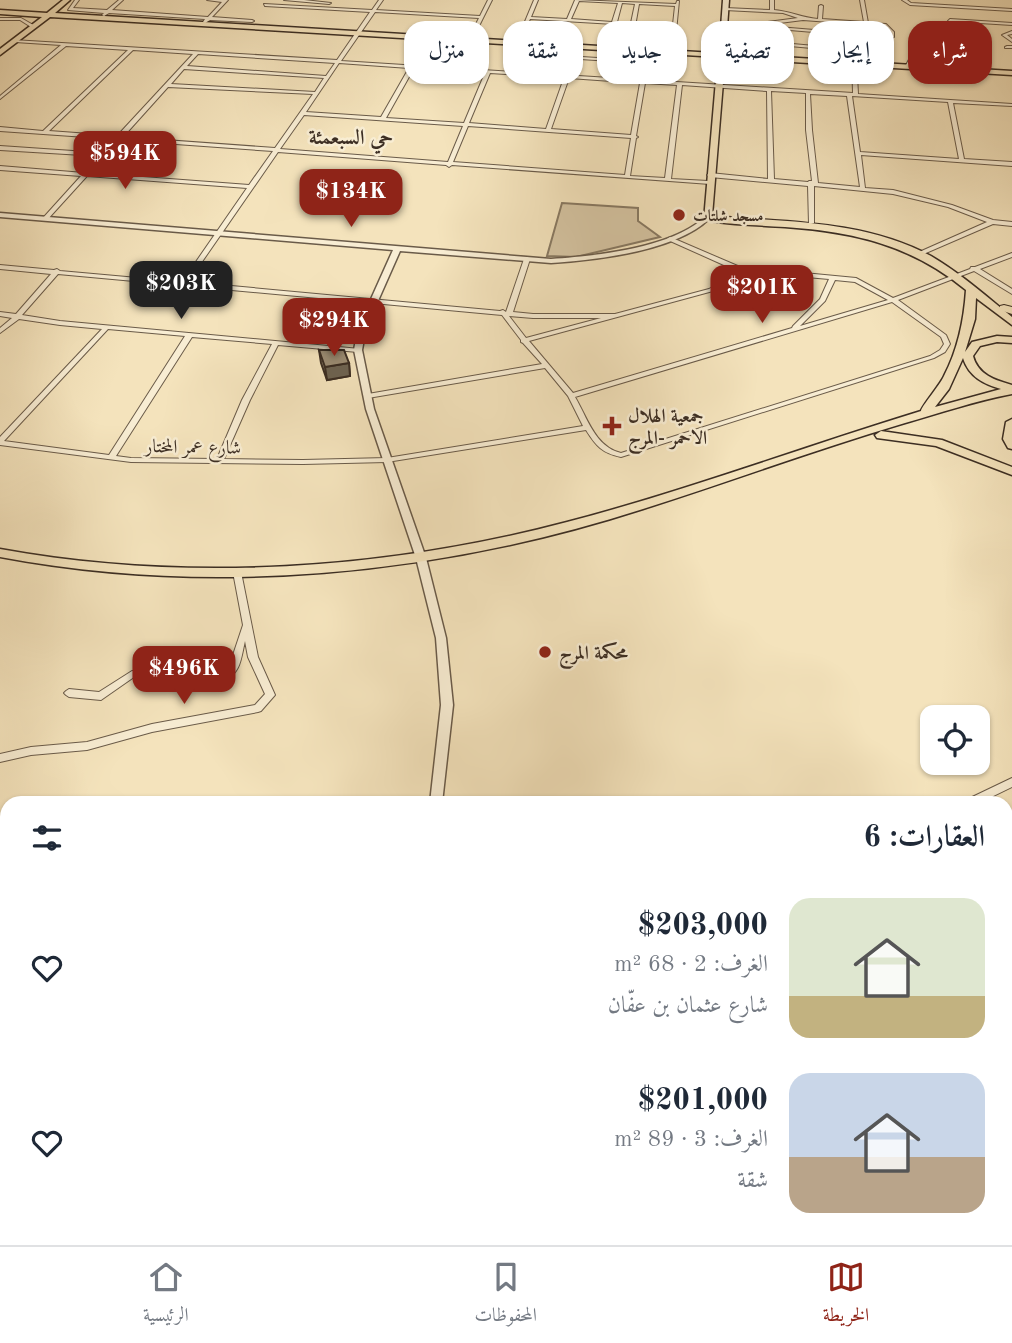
<!DOCTYPE html>
<html lang="ar">
<head>
<meta charset="utf-8">
<style>
	:root { --surface:#fff; --page:#f2f2f3; --text:#1f2937; --muted:#747a83; --line:#e0e1e3; --accent:#8f2418 }
	body { margin:0; font-family:"Old Standard TT",Amiri,serif; background:var(--page); color:var(--text); direction:rtl; height:100vh; display:flex; flex-direction:column; font-size:26px; white-space:nowrap }
	* { box-sizing:border-box; margin:0 }
	p { font-size:23px; color:var(--muted) }
	.icon { flex:none; width:38px; height:38px; fill:none; stroke:currentColor; stroke-width:2; stroke-linecap:round; stroke-linejoin:round }
	.map { position:relative; flex:1; overflow:hidden; direction:ltr }
	.details { position:absolute; left:0px; top:796px; width:1013px; height:450px; display:flex; flex-direction:column; background:var(--surface); border-radius:21px 21px 0 0; box-shadow:0 2px 5px #0004; direction:rtl }
	.details>* { flex:none }
	.top-card { position:absolute; left:21px; top:21px; width:971px; height:63px; direction:rtl; display:flex; gap:14px }
	.fabs { position:absolute; left:920px; top:705px; display:grid; gap:14px }
	.fabs a { display:grid; place-items:center; width:70px; height:70px; border-radius:14px; background:var(--surface); box-shadow:0 2px 5px #0004; font-size:35px }
	.price { position:absolute; translate:-50% -60px; padding:0 16px; border-radius:14px; background:var(--accent); color:#fff; font-size:23px; line-height:46px; filter:drop-shadow(0 2px 4px #0008) }
	.price::after { content:''; position:absolute; left:50%; top:42px; width:21px; height:16px; margin-left:-10px; background:inherit; clip-path:polygon(0 0,100% 0,50% 100%) }
	.price.current { background:#222; color:#fff }
	ul { padding:0; list-style:none }
	li { display:flex; align-items:center; gap:21px; height:175px; padding:0 28px }
	li span { display:grid; place-items:center; flex:none; width:196px; height:140px; border-radius:21px; color:#555 }
	li>.icon { margin-inline-start:auto }
	span .icon { width:84px; height:84px; fill:#fffc; stroke-width:1 }
	li b { font-size:30px }
	h2 { display:flex; justify-content:space-between; align-items:center; height:84px; padding:0 28px; font-size:30px }
	.pill { padding:0 24px; border-radius:21px; background:var(--surface); box-shadow:0 2px 5px #0004; font-size:24px; line-height:63px }
	.pill.current { background:var(--accent); color:#fff }
	.menu { display:flex; justify-content:space-around; align-items:center; height:98px; border-top:2px solid var(--line); background:var(--surface); font-size:19px; color:var(--muted) }
	.menu a { display:grid; justify-items:center; gap:4px }
	.menu .current { color:var(--accent) }
	.map>svg:first-child { display:block }
</style>
</head>
<body>
<div class="map">
<svg width="1012" height="1245" viewBox="0 0 1012 1245">
	<rect width="100%" height="100%" fill="#f4e3bc"/>
	<filter id="stains"><feTurbulence type="fractalNoise" baseFrequency=".00286" numOctaves="4"/><feColorMatrix values="0 0 0 0 .2 0 0 0 0 .09 0 0 0 0 .02 0 0 0 .5 -.17"/></filter>
	<radialGradient id="worn" r=".72"><stop offset=".6" stop-color="#630" stop-opacity="0"/><stop offset="1" stop-color="#630" stop-opacity=".3"/></radialGradient>
	<path fill="#d5c4a2" stroke="#887962" stroke-width="2" d="M562 203 638 208V221L660 237 576 257 547 256Z"/>
	<g fill="none" stroke-linecap="round" stroke-linejoin="round">
		<g stroke="#6a5b49" stroke-width="2">
			<path id="minor" d="M75 0H79L73 8 107 10 119 0H123L112 10 208 17 222 2 207 0H228L212 17 252 20 254 21 252 22 210 20 205 23 203 22 205 19 109 13 104 16 102 15 104 13 68 10Z
				M284 0H304L331 3 329 4Z
				M379 0H383L376 10 480 16 488 0H492L473 38 471 39 469 38 479 18 375 12 341 61 641 80 643 63 533 56 531 55 533 54 646 61 648 62 645 80 853 93 852 56 856 52 756 43 723 44 721 43 723 42 754 41 753 28 755 27 757 28 758 41 859 50 863 46 876 41 861 36 766 28 764 27 766 26 862 34 881 40 890 36V32L883 26 803 20 724 30 722 28 798 18 783 13 725 10 723 9 725 8 770 10V0H774V10C790 11 802 18 818 19L819 6 821 5 823 6 822 19 864 22 860 0H864L868 23 886 24 894 32V37L867 48 856 56 858 94 1012 104V106L953 103 964 159 1012 162V166L861 155 865 188 893 190 952 205 993 220 1012 222V226L993 224 919 256 917 255V253L987 222 948 207 893 194 814 186V223L809 224 808 186 710 177 707 175 710 173 768 179 767 91 682 85 671 179 708 181 710 182V184L452 165 449 167 446 165 278 152 188 282 500 311 503 310 506 312 524 259 527 257 530 259 513 312 533 314H615L709 289 727 279 735 270 668 240 667 239 670 237 740 267 856 278 893 298 970 269 971 267H975L1012 253V257L980 269 1012 289V294L974 271 898 300 946 335 950 344 945 352 934 358 621 457C602 453 596 446 586 430L387 462 303 464 131 462 0 445V437L102 329 60 325 19 319 0 333V328L12 318 0 316V312L16 314 51 274 0 269V265L54 270 57 269 60 271 182 282 247 188 87 176 47 220H43V218L81 176 0 170V166L84 173 99 156 0 150V146L102 153 115 139 0 131V127L43 131 128 50 66 46 0 99V96L61 45 15 42 13 40 337 60 370 12 265 6 264 4 372 10ZM133 50 193 54 117 136 49 131ZM198 54 335 63 326 76 187 66ZM339 63 409 68 381 117 306 112ZM414 68 485 73 464 123 386 118ZM184 69 324 78 315 92 171 84ZM490 73 564 78 546 129 469 123ZM569 78 640 83 631 135 551 129ZM645 83 677 85 665 178 630 176 636 138 638 137 636 136ZM168 87 313 94 275 148 123 137ZM771 91 806 93V130L812 181H809L808 182 774 179ZM810 94 847 96 860 187 818 183 812 130ZM852 96 948 102 959 159 860 152ZM304 115 463 126 448 162 280 149ZM468 126 631 138 625 175 453 162ZM120 140 273 151 249 185 90 173ZM741 271 829 279 820 299 793 326 792 328 573 393 529 341 713 291 731 281ZM58 274 502 315 521 340V342L523 343 542 364 368 394 364 396 368 398 545 368 568 396 583 426 387 458 303 460 224 459 250 400 278 345 358 352 360 351V349L60 321 22 315ZM835 280 855 282 888 300 800 326 825 301ZM892 302 941 337 944 344 940 350 930 356 621 453C595 447 587 417 575 397ZM509 316 533 318H601L526 338ZM108 329 185 336 109 455 4 441ZM192 337 272 344 242 400 217 459 131 458 116 456Z
				M534 0H538L531 17 567 19 575 0 676 4 677 1H679L674 52 672 53 670 52 675 6 639 4 631 49 629 50 627 49 631 25 530 19 520 42 516 43ZM579 1 618 3 612 22 571 19ZM622 3 635 4 631 23 617 22Z
				M902 0H907L911 3 1012 9V11L910 5Z
				M0 18H21L35 26 31 27 20 20H0Z
				M950 19 1012 23V25L948 21Z
				M938 30 942 31 924 41 909 67H905L920 39Z
				M1012 31V34L1007 35 1012 39V42L1002 35Z
				M1007 46H1012V48H1005V47Z
				M237 569 241 572 258 657 275 695 261 711 258 712 152 732 87 750 31 755 0 762V754L31 747 87 742 152 724 255 705 265 694 248 657 245 641C241 658 241 673 224 681L134 677 101 700 69 697 66 695 64 693 66 691 69 689 99 692 132 671 222 674 228 670 243 625 233 572Z
				M1012 778V787L979 803H965L966 800Z"/>
		</g>
		<g stroke="#6a5b49" stroke-width="3">
			<path id="tertiary" d="M0 213 551 259C595 256 672 248 705 217H709V219C676 251 596 260 551 263L400 251 366 328 362 350 374 409 426 558 446 638 453 705 442 803H430L441 705 436 638 416 558 366 409 354 350 358 328 393 250 0 217Z
				M353 1239H369L368 1245H352Z"/>
		</g>
		<g stroke="#3c2e23" stroke-width="3">
			<path id="secondary" d="M723 0H729L725 55 722 57 719 55Z"/>
		</g>
		<g stroke="#3c2e23" stroke-width="3">
			<path id="primary" d="M63 0H70L55 13 1012 71V75L725 58 712 216C785 222 864 220 931 256 960 273 986 296 1012 317V325L976 298 975 319 965 352 972 342 997 336 1012 337V343L997 342 980 346 973 356C978 375 995 380 1012 385V394C975 401 940 413 905 423 817 449 731 481 643 509 439 575 211 597 0 557V549C186 583 385 570 567 522 686 491 803 447 921 411 921 407 940 385 944 376 958 349 964 320 966 290 911 245 855 232 785 227 758 225 730 225 704 220L718 57 50 17 0 55V49L42 17 0 14V10L47 13ZM963 358C969 377 984 384 1001 389L935 407 949 389Z
				M1012 419V449L1008 448 1003 439 1006 422Z
				M881 431 942 440 1012 467V475L936 446 877 438 875 435Z"/>
		</g>
		<g stroke="#3c2e23" stroke-width="2">
			<path id="trunk" d="M1004 305 1012 307V314L1000 310V306Z"/>
		</g>
		<use href="#minor" fill="#f8edd3" fill-rule="evenodd"/>
		<use href="#tertiary" fill="#f8edd3" fill-rule="evenodd"/>
		<use href="#secondary" fill="#f8edd3" fill-rule="evenodd"/>
		<use href="#primary" fill="#f4e3bc" fill-rule="evenodd"/>
		<use href="#trunk" fill="#f4e3bc" fill-rule="evenodd"/>
	</g>
	<path fill="#867863" stroke="#3c2e23" stroke-width="2" d="M319 350 349 363 350 376 327 380 321 363Z"/>
	<path fill="#6d6250" stroke="#3c2e23" stroke-width="2" d="M349 363 350 376 327 380 325 367Z"/>
	<path fill="#9c8c73" stroke="#3c2e23" stroke-width="2" d="M319 350H344L349 363 325 367Z"/>
	<g fill="#8f2418" stroke="#f8edd3" stroke-width="2.5">
		<circle cx="679" cy="215" r="7"/>
		<path d="M608.5 415.5h7v7h7v7h-7v7h-7v-7h-7v-7h7z"/>
		<circle cx="545" cy="652" r="7"/>
	</g>
	<g text-anchor="middle" stroke-width="5" stroke-linejoin="round" paint-order="stroke">
		<g font-size="16" font-weight="bold" fill="#3c2e23" stroke="#f8edd3" text-anchor="start">
			<text x="693" y="221">مسجد شلتات</text>
		</g>
		<g font-size="19" font-weight="bold" fill="#3c2e23" stroke="#f8edd3" text-anchor="start">
			<text x="628" y="422">جمعية الهلال<tspan x="628" dy="22">الاحمر -المرج</tspan></text>
			<text x="559" y="659">محكمة المرج</text>
		</g>
		<g font-size="19" fill="#3c2e23" stroke="#f8edd3">
			<text transform="translate(193 446) rotate(1)" y="7">شارع عمر المختار</text>
		</g>
		<g font-size="21" font-weight="bold" fill="#3c2e23" stroke="#f8edd3">
			<text x="351" y="144">حي السبعمئة</text>
		</g>
	</g>
	<rect width="100%" height="100%" filter="url(#stains)"/>
	<rect width="100%" height="100%" fill="url(#worn)"/>
</svg>
<div class="fabs">
<a><svg class="icon" aria-label="locate" viewBox="0 0 24 24"><circle cx="12" cy="12" r="6"/><path d="M12 2v4M12 18v4M2 12h4M18 12h4"/></svg></a>
</div>
<b class="price" style="left:125px;top:191px">$594K</b>
<b class="price" style="left:351px;top:229px">$134K</b>
<b class="price current" style="left:181px;top:321px">$203K</b>
<b class="price" style="left:762px;top:325px">$201K</b>
<b class="price" style="left:334px;top:358px">$294K</b>
<b class="price" style="left:184px;top:706px">$496K</b>
<div class="top-card">
<a class="pill current">شراء</a>
<a class="pill">إيجار</a>
<a class="pill">تصفية</a>
<a class="pill">جديد</a>
<a class="pill">شقة</a>
<a class="pill">منزل</a>
</div>
<section class="details">
<h2>العقارات: 6<svg class="icon" aria-label="filters" viewBox="0 0 24 24"><path d="M4 7h16M4 17h16"/><circle cx="9" cy="7" r="2"/><circle cx="15" cy="17" r="2"/></svg></h2>
<ul>
<li><span style="background:linear-gradient(#dfe7d0 70%,#c2b280 0)"><svg class="icon" aria-label="home" viewBox="0 0 24 24"><path d="M3 11l9-7 9 7M6 9v11h12V9"/></svg></span><div><b>$203,000</b><p>الغرف: 2 · 68 m²</p><p>شارع عثمان بن عفّان</p></div><svg class="icon" aria-label="heart" viewBox="0 0 24 24"><path d="M12 20l-8-8c-3-5 5-10 8-4 3-6 11-1 8 4z"/></svg></li>
<li><span style="background:linear-gradient(#c9d6e8 60%,#b9a48a 0)"><svg class="icon" aria-label="home" viewBox="0 0 24 24"><path d="M3 11l9-7 9 7M6 9v11h12V9"/></svg></span><div><b>$201,000</b><p>الغرف: 3 · 89 m²</p><p>شقة</p></div><svg class="icon" aria-label="heart" viewBox="0 0 24 24"><path d="M12 20l-8-8c-3-5 5-10 8-4 3-6 11-1 8 4z"/></svg></li>
</ul>
</section>
</div>
<nav class="menu">
<a class="current"><svg class="icon" aria-label="map" viewBox="0 0 24 24"><path d="M3 6l6-2 6 2 6-2v14l-6 2-6-2-6 2zM9 4v14M15 6v14"/></svg>الخريطة</a>
<a><svg class="icon" aria-label="saved" viewBox="0 0 24 24"><path d="M7 4h10v16l-5-4-5 4z"/></svg>المحفوظات</a>
<a><svg class="icon" aria-label="home" viewBox="0 0 24 24"><path d="M3 11l9-7 9 7M6 9v11h12V9"/></svg>الرئيسية</a>
</nav>
</body>
</html>
